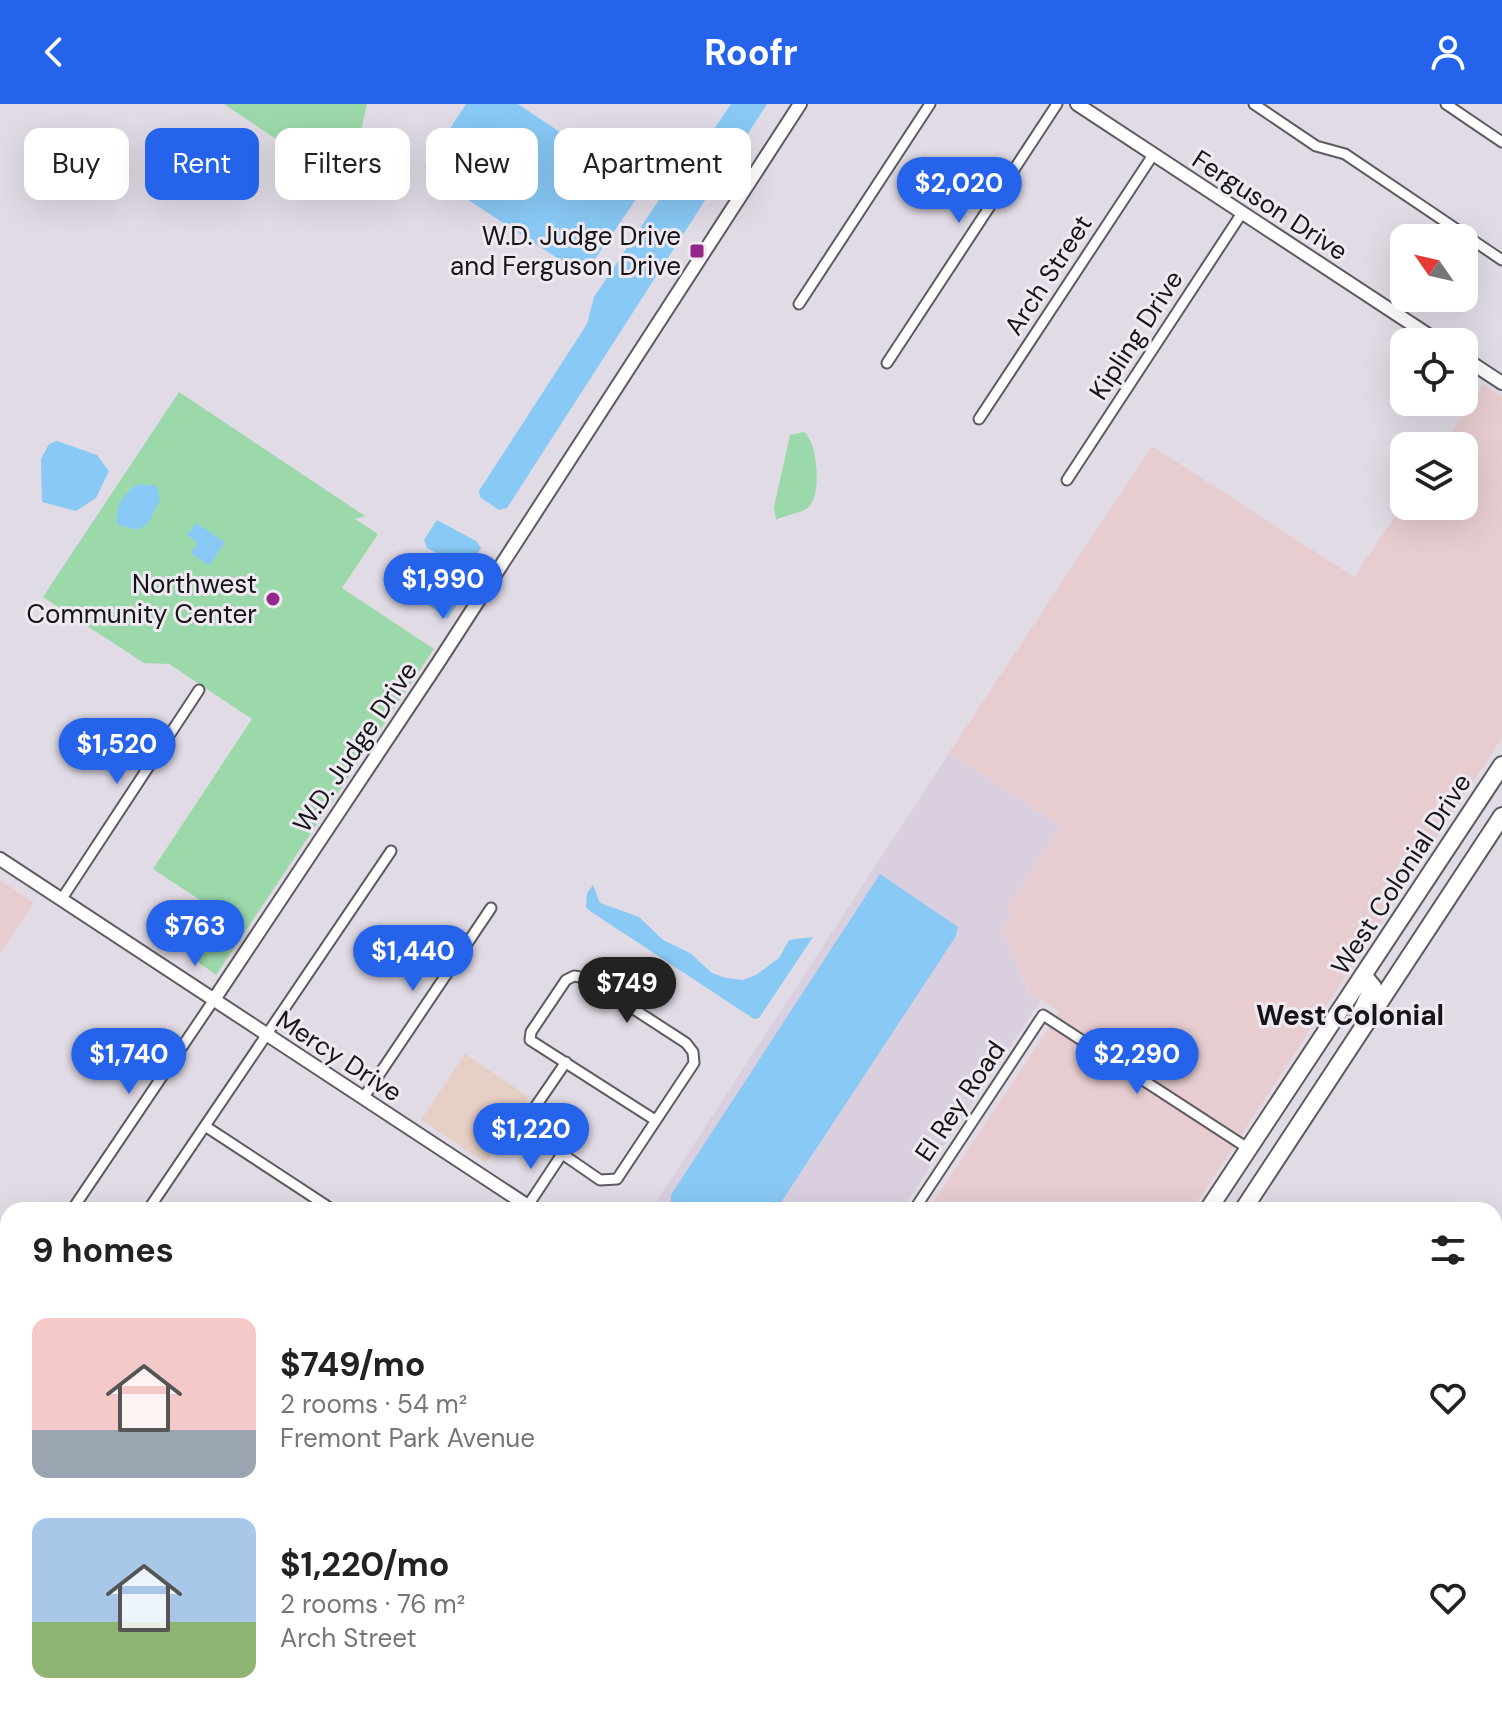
<!DOCTYPE html>
<html lang="en">
<head>
<meta charset="utf-8">
<style>
	:root { --surface:#fff; --page:#f2f2f2; --text:#222; --muted:#767676; --accent:#2563eb }
	body { margin:0; font-family:"DM Sans",sans-serif; background:var(--page); color:var(--text); height:100vh; display:flex; flex-direction:column; font-size:30px; white-space:nowrap }
	* { box-sizing:border-box; margin:0 }
	p { font-size:26px; color:var(--muted) }
	.icon { flex:none; width:44px; height:44px; fill:none; stroke:currentColor; stroke-width:2; stroke-linecap:round; stroke-linejoin:round }
	.map { position:relative; flex:1; overflow:hidden }
	.panel { position:absolute; left:0px; top:1098px; width:1502px; height:514px; display:flex; flex-direction:column; background:var(--surface); border-radius:24px 24px 0 0; box-shadow:0 8px 32px #0002 }
	.panel>* { flex:none }
	.banner { position:absolute; left:24px; top:24px; width:800px; height:72px; display:flex; gap:16px }
	.needle { width:52px; rotate:304deg }
	.fabs { position:absolute; left:1390px; top:120px; display:grid; gap:16px }
	.fabs a { display:grid; place-items:center; width:88px; height:88px; border-radius:16px; background:var(--surface); box-shadow:0 8px 32px #0002; font-size:40px }
	.price { position:absolute; translate:-50% -68px; padding:0 18px; border-radius:28px; background:var(--accent); color:#fff; font-size:26px; line-height:52px; filter:drop-shadow(0 2px 4px #0008) }
	.price::after { content:''; position:absolute; left:50%; top:48px; width:24px; height:18px; margin-left:-12px; background:inherit; clip-path:polygon(0 0,100% 0,50% 100%) }
	.price.on { background:#222; color:#fff }
	ul { padding:0; list-style:none }
	li { display:flex; align-items:center; gap:24px; height:200px; padding:0 32px }
	li span { display:grid; place-items:center; flex:none; width:224px; height:160px; border-radius:16px; color:#555 }
	li>.icon { margin-inline-start:auto }
	span .icon { width:96px; height:96px; fill:#fffc; stroke-width:1 }
	li b { font-size:34px }
	h2 { display:flex; justify-content:space-between; align-items:center; height:96px; padding:0 32px; font-size:34px }
	.pill { padding:0 28px; border-radius:16px; background:var(--surface); box-shadow:0 8px 32px #0002; font-size:28px; line-height:72px }
	.pill.on { background:var(--accent); color:#fff }
	header { display:flex; justify-content:space-between; align-items:center; height:104px; padding:0 32px; background:var(--accent); color:#fff; font-size:36px; font-weight:700 }
	.map>svg:first-child { display:block }
</style>
</head>
<body>
<header><svg class="icon" aria-label="back" viewBox="0 0 24 24"><path d="M15 5l-7 7 7 7"/></svg>Roofr<svg class="icon" aria-label="person" viewBox="0 0 24 24"><circle cx="12" cy="8" r="4"/><path d="M4 21q1-7 8-7t8 7"/></svg></header>
<div class="map">
<svg width="1502" height="1611" viewBox="0 0 1502 1611">
	<rect width="100%" height="100%" fill="#e1dbe5"/>
	<path fill="#e7cdcf" d="M1483 280 1502 293V634L1192 1106H928L1059 908 1029 888 1001 826 1005 807 1061 722 949 649 1152 342 1354 473 1404 399V402H1464V342H1442Z
		M0 776 34 799 0 849Z
		M925 1604H956L967 1611H920Z"/>
	<path fill="#d9cfdf" d="M949 649 1061 722 1006 806 1011 811 1002 826 1028 888 1041 896 901 1106H651Z"/>
	<path fill="#e6cfc4" d="M465 950 529 993 486 1059 421 1016Z"/>
	<path fill="#9cd9aa" d="M224 0H367L353 62 334 74Z
		M179 288 365 412 355 415 378 430 342 484 434 545 216 871 195 856 224 812 153 765 252 615 169 560 144 559 43 493Z
		M804 328C818 337 823 397 806 405 797 410 785 411 776 416L774 403 790 331Z
		M565 1604H823L833 1611H561Z"/>
	<path fill="#88c9f5" d="M466 0H518L640 82 641 88 586 168 580 169 427 69 425 63Z
		M731 0H767L507 404 499 406 480 393 479 387 587 220 594 193 671 78 682 72Z
		M57 337 97 351 109 367 96 394 76 407 42 398 41 355 49 340Z
		M139 380 157 382 160 396 147 421 137 426 118 421C113 405 124 387 139 380Z
		M437 416 476 437 481 444 467 465 427 444 424 436Z
		M196 419 225 438 209 462 191 449 198 439 187 431Z
		M438 482 461 495 447 515 426 499Z
		M880 770 958 823 956 832 776 1106H680L671 1101V1091Z
		M593 781 600 799 639 813 663 836 690 849 712 869 726 874 743 876 756 871 779 854 789 836 813 833 759 914 754 915 590 807 586 803 587 789Z
		M1502 1183V1335L1494 1319V1185Z
		M1494 1372 1502 1377V1426L1494 1438Z
		M0 1502 8 1506V1604H62L58 1611H0Z"/>
	<g fill="none" stroke-linecap="round" stroke-linejoin="round">
		<g stroke="#5f5a62" stroke-width="13">
			<path id="minor" d="M1254 0 1316 42 1345 50 1502 156
				M1446 0 1502 38
				M799 200 930 0
				M887 259 1057 0
				M979 315 1153 51
				M1067 376 1242 109
				M61 796 199 586
				M566 958 529 1012 527 1021 532 1029 600 1076 617 1075 694 959 693 948 686 939 586 874 574 872 566 876 531 928 530 936 655 1016
				M364 993 491 804
				M205 1022 333 1106
				M72 1106 213 897
				M148 1106 391 747
				M525 1106 562 1050
				M914 1106 1043 911 1249 1045
				M0 1213 8 1202
				M0 1328 8 1316
				M0 1439 8 1441
				M1061 1604 1072 1611
				M120 1605 144 1611
				M181 1611 193 1604"/>
		</g>
		<g stroke="#5f5a62" stroke-width="16">
			<path id="tertiary" d="M1077 0 1439 238
				M1464 254 1502 279
				M0 755 534 1106
				M213 897 438 559 800 0
				M840 1604 851 1611
				M1298 1604 1308 1611"/>
		</g>
		<g stroke="#5f5a62" stroke-width="20">
			<path id="trunk" d="M1359 912 1373 883 1363 871
				M1208 1106 1502 661
				M1243 1106 1502 712
				M875 1611 880 1604
				M909 1611 914 1604"/>
		</g>
		<use href="#minor" stroke="#fff" stroke-width="9"/>
		<use href="#tertiary" stroke="#fff" stroke-width="12"/>
		<use href="#trunk" stroke="#fff" stroke-width="16"/>
	</g>
	<g fill="#94288a" stroke="#efe9f2" stroke-width="3">
		<rect x="689" y="139" width="16" height="16" rx="4"/>
		<circle cx="273" cy="495" r="8"/>
	</g>
	<g text-anchor="middle" stroke-width="6" stroke-linejoin="round" paint-order="stroke">
		<g font-size="26" fill="#161417" stroke="#efe9f2">
			<text transform="translate(1270 101) rotate(33)" y="9">Ferguson Drive</text>
			<text transform="translate(1048 171) rotate(-57)" y="9">Arch Street</text>
			<text transform="translate(1136 231) rotate(-57)" y="9">Kipling Drive</text>
			<text transform="translate(355 643) rotate(-56)" y="9">W.D. Judge Drive</text>
			<text transform="translate(1401 770) rotate(-57)" y="9">West Colonial Drive</text>
			<text transform="translate(339 952) rotate(33)" y="9">Mercy Drive</text>
			<text transform="translate(960 997) rotate(-56)" y="9">El Rey Road</text>
		</g>
		<g font-size="26" fill="#161417" stroke="#efe9f2" text-anchor="end">
			<text x="681" y="141">W.D. Judge Drive<tspan x="681" dy="30">and Ferguson Drive</tspan></text>
			<text x="257" y="489">Northwest<tspan x="257" dy="30">Community Center</tspan></text>
		</g>
		<g font-size="28" font-weight="bold" fill="#161417" stroke="#efe9f2">
			<text x="1350" y="921">West Colonial</text>
		</g>
	</g>
</svg>
<div class="fabs">
<a><svg class="needle" viewBox="-14 -14 28 28"><path d="M0-13l5 13h-10z" fill="#e53935"/><path d="M0 13l5-13h-10z" fill="#767676"/></svg></a>
<a><svg class="icon" aria-label="locate" viewBox="0 0 24 24"><circle cx="12" cy="12" r="6"/><path d="M12 2v4M12 18v4M2 12h4M18 12h4"/></svg></a>
<a><svg class="icon" aria-label="layers" viewBox="0 0 24 24"><path d="M12 4l9 5-9 5-9-5zM3 14l9 5 9-5"/></svg></a>
</div>
<b class="price" style="left:959px;top:121px">$2,020</b>
<b class="price" style="left:443px;top:517px">$1,990</b>
<b class="price" style="left:117px;top:682px">$1,520</b>
<b class="price" style="left:195px;top:864px">$763</b>
<b class="price" style="left:413px;top:889px">$1,440</b>
<b class="price on" style="left:627px;top:921px">$749</b>
<b class="price" style="left:129px;top:992px">$1,740</b>
<b class="price" style="left:1137px;top:992px">$2,290</b>
<b class="price" style="left:531px;top:1067px">$1,220</b>
<div class="banner">
<a class="pill">Buy</a>
<a class="pill on">Rent</a>
<a class="pill">Filters</a>
<a class="pill">New</a>
<a class="pill">Apartment</a>
</div>
<section class="panel">
<h2>9 homes<svg class="icon" aria-label="filters" viewBox="0 0 24 24"><path d="M4 7h16M4 17h16"/><circle cx="9" cy="7" r="2"/><circle cx="15" cy="17" r="2"/></svg></h2>
<ul>
<li><span style="background:linear-gradient(#f6c9c9 70%,#9aa5b1 0)"><svg class="icon" aria-label="home" viewBox="0 0 24 24"><path d="M3 11l9-7 9 7M6 9v11h12V9"/></svg></span><div><b>$749/mo</b><p>2 rooms · 54 m²</p><p>Fremont Park Avenue</p></div><svg class="icon" aria-label="heart" viewBox="0 0 24 24"><path d="M12 20l-8-8c-3-5 5-10 8-4 3-6 11-1 8 4z"/></svg></li>
<li><span style="background:linear-gradient(#a9c7e8 65%,#8fb573 0)"><svg class="icon" aria-label="home" viewBox="0 0 24 24"><path d="M3 11l9-7 9 7M6 9v11h12V9"/></svg></span><div><b>$1,220/mo</b><p>2 rooms · 76 m²</p><p>Arch Street</p></div><svg class="icon" aria-label="heart" viewBox="0 0 24 24"><path d="M12 20l-8-8c-3-5 5-10 8-4 3-6 11-1 8 4z"/></svg></li>
</ul>
</section>
</div>
</body>
</html>
